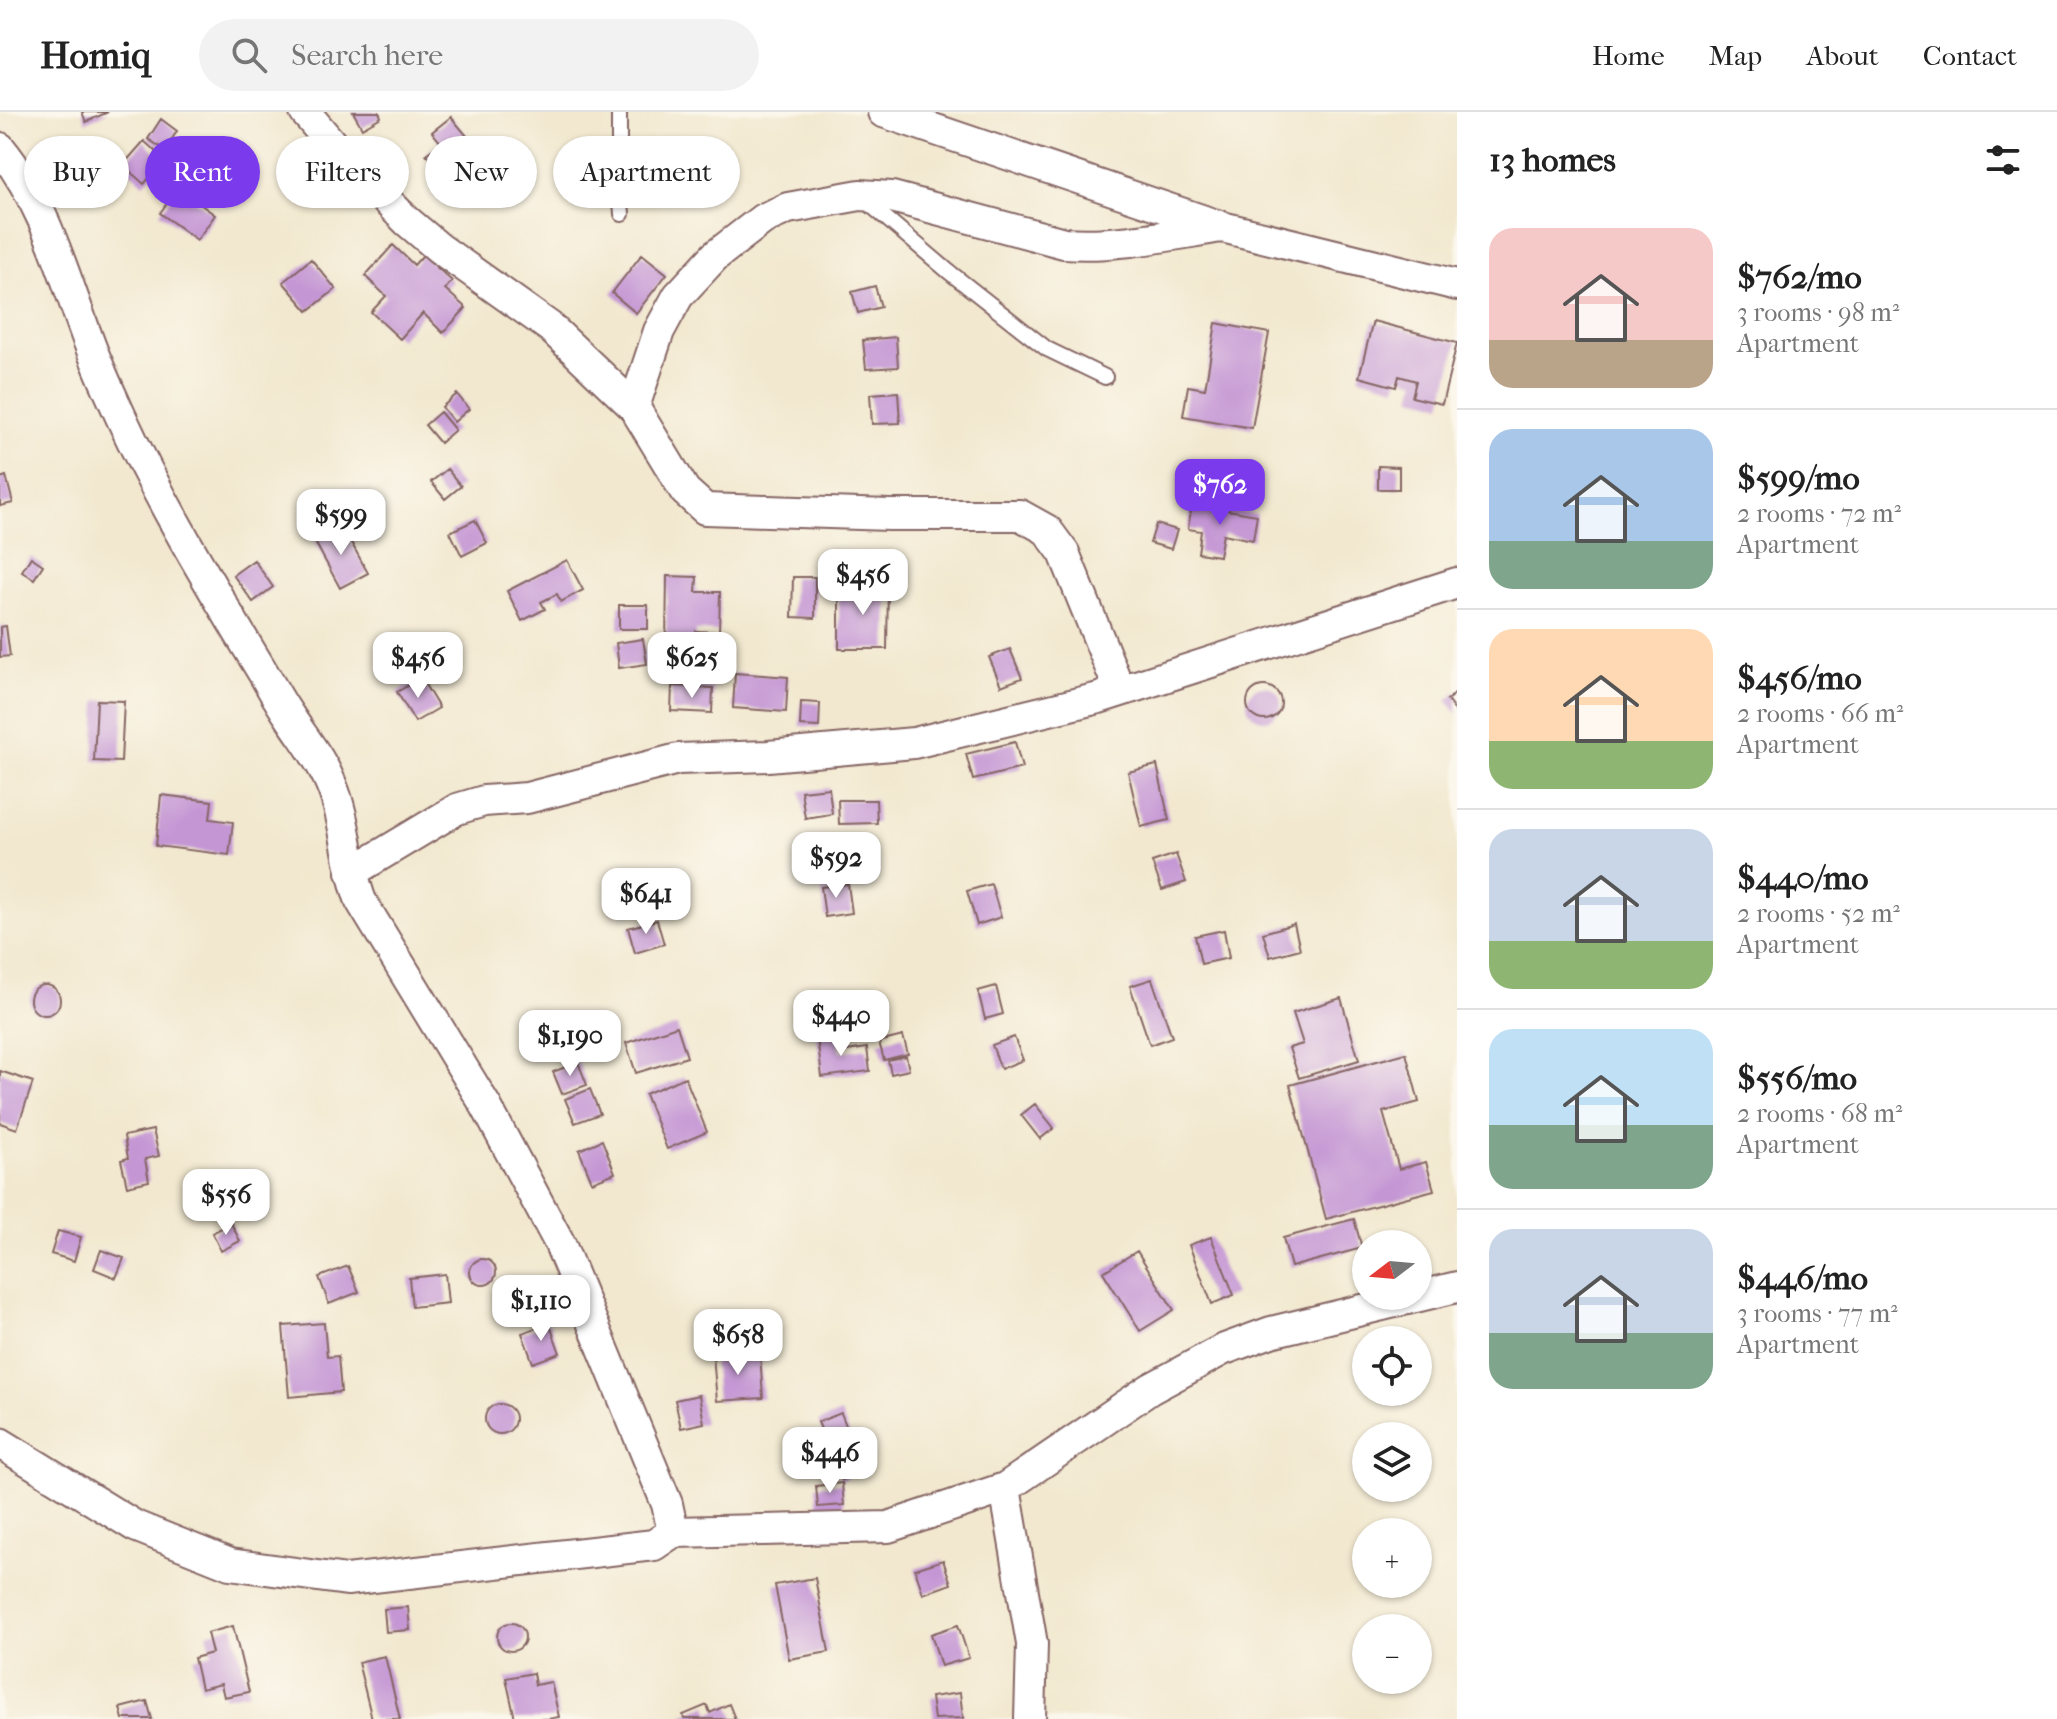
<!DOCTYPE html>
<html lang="en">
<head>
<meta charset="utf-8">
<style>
	:root { --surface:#fff; --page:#f2f2f2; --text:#222; --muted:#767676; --line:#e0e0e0; --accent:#7c3aed }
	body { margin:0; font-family:"IM FELL French Canon",serif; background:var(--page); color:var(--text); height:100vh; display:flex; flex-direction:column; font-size:30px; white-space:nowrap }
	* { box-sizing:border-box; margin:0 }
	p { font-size:26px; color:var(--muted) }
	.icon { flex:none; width:44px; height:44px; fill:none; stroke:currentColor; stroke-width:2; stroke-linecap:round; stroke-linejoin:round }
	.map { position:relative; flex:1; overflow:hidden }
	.panel { display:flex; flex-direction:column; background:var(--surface); width:600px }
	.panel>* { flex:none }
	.top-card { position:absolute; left:24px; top:24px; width:760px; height:72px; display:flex; gap:16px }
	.needle { width:52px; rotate:254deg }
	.tools { position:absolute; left:1352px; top:1118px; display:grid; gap:16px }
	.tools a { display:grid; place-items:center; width:80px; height:80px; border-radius:50%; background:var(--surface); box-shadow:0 2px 6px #0004; font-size:40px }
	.price { position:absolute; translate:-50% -68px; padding:0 18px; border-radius:16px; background:#fff; color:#222; font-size:26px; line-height:52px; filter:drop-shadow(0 2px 4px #0008) }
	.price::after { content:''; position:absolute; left:50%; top:48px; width:24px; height:18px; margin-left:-12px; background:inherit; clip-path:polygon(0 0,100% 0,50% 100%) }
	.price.active { background:var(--accent); color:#fff }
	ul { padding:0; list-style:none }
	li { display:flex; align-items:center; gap:24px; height:200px; padding:0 32px }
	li+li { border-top:2px solid var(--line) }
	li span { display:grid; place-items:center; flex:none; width:224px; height:160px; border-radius:24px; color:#555 }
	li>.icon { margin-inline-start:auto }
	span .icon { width:96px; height:96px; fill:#fffc; stroke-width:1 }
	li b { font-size:34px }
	h2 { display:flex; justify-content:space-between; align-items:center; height:96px; padding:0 32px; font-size:34px }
	.tag { padding:0 28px; border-radius:36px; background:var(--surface); box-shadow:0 2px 6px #0004; font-size:28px; line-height:72px }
	.tag.active { background:var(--accent); color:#fff }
	header { display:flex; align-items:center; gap:48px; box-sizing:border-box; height:112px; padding:0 40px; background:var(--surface); border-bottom:2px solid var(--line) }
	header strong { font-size:38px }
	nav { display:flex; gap:44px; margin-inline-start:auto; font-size:28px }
	.search { width:560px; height:72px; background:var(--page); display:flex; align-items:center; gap:20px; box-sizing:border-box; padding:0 28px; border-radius:44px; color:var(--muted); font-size:30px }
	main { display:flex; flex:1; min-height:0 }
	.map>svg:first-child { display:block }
</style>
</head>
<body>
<header>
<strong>Homiq</strong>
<div class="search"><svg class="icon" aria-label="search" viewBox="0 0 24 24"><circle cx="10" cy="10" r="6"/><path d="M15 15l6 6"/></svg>Search here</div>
<nav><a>Home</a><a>Map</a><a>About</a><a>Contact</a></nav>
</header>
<main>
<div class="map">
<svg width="1457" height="1607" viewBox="0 0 1457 1607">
	<rect width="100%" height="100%" fill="#fbf7ec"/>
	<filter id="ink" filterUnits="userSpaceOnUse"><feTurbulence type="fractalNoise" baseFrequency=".0125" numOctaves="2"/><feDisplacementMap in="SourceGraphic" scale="16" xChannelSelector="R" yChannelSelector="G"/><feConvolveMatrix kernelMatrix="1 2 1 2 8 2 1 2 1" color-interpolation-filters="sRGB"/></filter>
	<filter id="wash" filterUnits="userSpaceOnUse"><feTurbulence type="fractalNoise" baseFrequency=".006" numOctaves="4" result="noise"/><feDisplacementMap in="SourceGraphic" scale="32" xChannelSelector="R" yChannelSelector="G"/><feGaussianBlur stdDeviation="1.8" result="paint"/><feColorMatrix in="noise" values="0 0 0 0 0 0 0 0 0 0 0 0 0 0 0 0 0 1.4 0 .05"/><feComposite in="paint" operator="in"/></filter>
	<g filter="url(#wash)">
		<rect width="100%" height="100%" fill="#f2e8cf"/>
		<g id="blocks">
			<path fill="#c496d4" d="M82 0H108L86 10Z
				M353 0H379L381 5 362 16Z
				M451 5 467 24 455 34 461 46 443 61 426 42 441 31 432 20Z
				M161 7 177 19 165 38 148 27Z
				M144 29 165 48 144 72 123 53Z
				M178 76 215 103 197 128 160 101Z
				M393 133 414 153 423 143 452 169 445 177 466 196 443 221 423 201 400 227 371 200 386 184 365 164Z
				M642 142 667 162 636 201 612 181Z
				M311 147 336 177 308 199 283 170Z
				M875 174 881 195 858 201 852 180Z
				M1373 209 1457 231 1442 292 1412 285 1416 269 1399 264 1396 275 1359 265Z
				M1216 211 1269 221 1252 316 1183 304 1188 274 1205 277Z
				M896 225 898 255 866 257 863 228Z
				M898 280 900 311 872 312 870 282Z
				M457 282 469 297 454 310 442 295Z
				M440 300 455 318 440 331 425 313Z
				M1378 354 1399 355V377H1378Z
				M447 357 461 374 445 387 431 370Z
				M6 364 13 391 0 394V366Z
				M1192 392 1257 403 1253 428 1223 422 1219 444 1198 441 1201 419 1188 417Z
				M475 408 487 431 462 444 450 420Z
				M1156 412 1177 418 1171 437 1150 431Z
				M342 414 368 461 340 476 315 430Z
				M31 445 43 453 34 467 22 459Z
				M254 448 273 475 253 490 233 463Z
				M567 448 583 478 561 490 557 482 541 490 545 497 522 509 507 479Z
				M667 464 697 465 696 480H720L719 520 696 519V530H666Z
				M793 465H815V506L792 505Z
				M839 473 888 474 887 537H839Z
				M619 493H648V517H619Z
				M6 514 10 544 0 545V515Z
				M643 527 647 552 619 556 616 531Z
				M1010 537 1022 566 1001 574 989 545Z
				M672 542H694L695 566 672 567Z
				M735 561 788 565 786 600 733 596Z
				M421 566 439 596 415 610 397 580Z
				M1247 591a17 17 0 1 1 34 0a17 17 0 1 1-34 0Z
				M672 574 713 576 712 601 671 599Z
				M1457 580V602L1447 588Z
				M97 588 124 589 121 650 94 649Z
				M801 590 820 591 819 615 800 614Z
				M1015 630 1022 656 973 668 966 642Z
				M1157 653 1169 708 1141 715 1128 660Z
				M829 676 832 702 805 706 801 679Z
				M161 683 212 689 210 707 233 710 229 743 156 734Z
				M838 688H876L877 711 839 712Z
				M1176 742 1186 770 1162 778 1152 750Z
				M848 772 852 801 825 805 821 775Z
				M991 772 1001 805 977 813 967 779Z
				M657 808 664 832 635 841 628 816Z
				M1294 812 1300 837 1270 845 1263 821Z
				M1224 818 1229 846 1201 852 1195 824Z
				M1152 867 1172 925 1150 933 1130 874Z
				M30 888a15 15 0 1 1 30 0a15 15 0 1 1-30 0Z
				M996 874 1003 902 985 907 978 879Z
				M1341 886 1359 948 1299 966 1289 936 1303 932 1293 901Z
				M677 914 687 945 636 961 626 931Z
				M838 923 840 940 867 936 870 959 822 965 817 925Z
				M903 924 908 942 884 948 879 930Z
				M1014 925 1023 948 1001 957 992 933Z
				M1406 941 1419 990 1383 1000 1399 1057 1426 1050 1434 1078 1326 1107 1290 973Z
				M906 944 909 958 891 962 888 948Z
				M578 950 587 973 562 982 553 960Z
				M0 959 33 970 17 1017 0 1011Z
				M685 965 707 1020 667 1037 645 982Z
				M590 977 600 1002 575 1011 565 987Z
				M1035 992 1054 1016 1040 1027 1021 1003Z
				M153 1018 159 1044 145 1047 149 1069 127 1074 121 1048 128 1046 124 1024Z
				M602 1028 615 1061 592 1070 579 1038Z
				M1354 1107 1362 1136 1291 1155 1283 1126Z
				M231 1111 240 1129 221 1139 212 1121Z
				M58 1119 81 1125 74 1149 51 1142Z
				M1211 1125 1234 1183 1212 1192 1189 1133Z
				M101 1138 124 1146 116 1166 94 1157Z
				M1137 1139 1174 1198 1140 1219 1103 1160Z
				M470 1160a13 13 0 1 1 26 0a13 13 0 1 1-26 0Z
				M348 1154 359 1180 329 1192 319 1165Z
				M445 1162 448 1191 412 1195 409 1166Z
				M536 1170 543 1190 520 1199 513 1178Z
				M324 1211 327 1245 338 1244 341 1280 289 1285 283 1214Z
				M549 1211 560 1241 533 1251 522 1221Z
				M760 1241 763 1286 717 1289 713 1244Z
				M699 1283 704 1311 681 1316 675 1288Z
				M485 1307a15 15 0 1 1 30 0a15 15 0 1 1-30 0Z
				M841 1301 864 1358 842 1368 818 1310Z
				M842 1371 844 1393 818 1395 816 1374Z
				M943 1448 951 1472 923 1482 915 1457Z
				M815 1466 829 1540 789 1547 775 1473Z
				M408 1495 410 1518 386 1520 384 1497Z
				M497 1525a14 14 0 1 1 28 0a14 14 0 1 1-28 0Z
				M958 1513 969 1546 941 1554 931 1522Z
				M233 1514 249 1580 224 1585 221 1572 201 1577 194 1546 212 1541 207 1521Z
				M385 1544 400 1607H372L358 1550Z
				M533 1561 535 1573 551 1570 559 1605 548 1607H515L506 1566Z
				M960 1581 963 1606 934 1607 931 1585Z
				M147 1589 152 1607H123L120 1596Z
				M729 1592 735 1607H684L683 1603 707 1593 710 1601Z"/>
		</g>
	</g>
	<g filter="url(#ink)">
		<use href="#blocks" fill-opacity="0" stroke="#856564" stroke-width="2"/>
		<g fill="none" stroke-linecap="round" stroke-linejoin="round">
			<g stroke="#856564" stroke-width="18">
				<path id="service" d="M619 0V63L622 102
					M866 89 948 159 1047 237 1105 265"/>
			</g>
			<g stroke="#856564" stroke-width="34">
				<path id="minor" d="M305 0 341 43 407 109 439 136 550 215 634 295 685 379 705 397 890 403H1020L1047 418 1064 441 1120 579
					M883 0 1222 115 1457 173
					M0 36C46 92 64 165 90 233 99 257 110 281 121 305 162 394 214 479 265 564 273 578 281 592 290 605 304 627 321 647 331 672 347 709 346 751 361 789L486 994 560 1132 667 1392 673 1420 654 1433 347 1468 230 1452 135 1414 0 1331
					M634 295 659 219 678 184 715 144 763 107 788 96 860 83 892 85 1064 131C1116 135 1170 123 1222 115
					M352 760 457 697 484 689 527 686 678 647 768 644 914 631 1099 586 1457 471
					M1005 1376 1032 1532 1030 1607
					M673 1420 888 1415 1005 1376 1150 1277 1222 1238 1271 1220 1457 1175"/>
			</g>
			<use href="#service" stroke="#fff" stroke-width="14"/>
			<use href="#minor" stroke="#fff" stroke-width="30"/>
		</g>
	</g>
</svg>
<div class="tools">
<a><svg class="needle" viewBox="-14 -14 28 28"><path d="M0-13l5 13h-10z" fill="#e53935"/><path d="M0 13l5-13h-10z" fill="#767676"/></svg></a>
<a><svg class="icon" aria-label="locate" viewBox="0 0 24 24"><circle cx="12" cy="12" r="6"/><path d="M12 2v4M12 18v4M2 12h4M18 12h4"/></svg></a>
<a><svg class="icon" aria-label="layers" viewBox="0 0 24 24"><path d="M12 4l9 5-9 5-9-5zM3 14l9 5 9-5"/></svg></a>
<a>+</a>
<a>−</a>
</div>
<b class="price active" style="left:1220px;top:415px">$762</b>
<b class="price" style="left:341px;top:445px">$599</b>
<b class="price" style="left:863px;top:505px">$456</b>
<b class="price" style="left:418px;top:588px">$456</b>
<b class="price" style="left:692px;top:588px">$625</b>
<b class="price" style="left:836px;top:788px">$592</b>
<b class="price" style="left:646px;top:824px">$641</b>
<b class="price" style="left:841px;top:946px">$440</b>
<b class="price" style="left:570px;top:966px">$1,190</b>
<b class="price" style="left:226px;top:1125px">$556</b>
<b class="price" style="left:541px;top:1231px">$1,110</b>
<b class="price" style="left:738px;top:1265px">$658</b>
<b class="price" style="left:830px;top:1383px">$446</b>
<div class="top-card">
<a class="tag">Buy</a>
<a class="tag active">Rent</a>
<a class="tag">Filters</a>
<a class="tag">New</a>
<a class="tag">Apartment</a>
</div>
</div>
<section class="panel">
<h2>13 homes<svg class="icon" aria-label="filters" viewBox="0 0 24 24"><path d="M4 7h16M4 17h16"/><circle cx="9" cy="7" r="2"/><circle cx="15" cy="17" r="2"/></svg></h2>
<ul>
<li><span style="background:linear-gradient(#f6c9c9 70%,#b9a48a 0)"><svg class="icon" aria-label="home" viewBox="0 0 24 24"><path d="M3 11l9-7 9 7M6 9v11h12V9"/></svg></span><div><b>$762/mo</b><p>3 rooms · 98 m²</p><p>Apartment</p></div></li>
<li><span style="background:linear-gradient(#a9c7e8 70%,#7fa58c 0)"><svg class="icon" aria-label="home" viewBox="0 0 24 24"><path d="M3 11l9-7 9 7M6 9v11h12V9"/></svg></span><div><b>$599/mo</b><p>2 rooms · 72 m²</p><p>Apartment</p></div></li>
<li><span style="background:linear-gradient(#ffd9b3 70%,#8fb573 0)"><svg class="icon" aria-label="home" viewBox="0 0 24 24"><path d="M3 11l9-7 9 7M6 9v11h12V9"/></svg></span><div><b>$456/mo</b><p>2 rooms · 66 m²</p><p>Apartment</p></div></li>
<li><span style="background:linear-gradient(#c9d6e8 70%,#8fb573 0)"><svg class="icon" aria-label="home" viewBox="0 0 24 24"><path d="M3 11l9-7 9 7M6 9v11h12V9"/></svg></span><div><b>$440/mo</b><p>2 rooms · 52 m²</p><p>Apartment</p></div></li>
<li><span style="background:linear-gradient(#bfe0f5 60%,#7fa58c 0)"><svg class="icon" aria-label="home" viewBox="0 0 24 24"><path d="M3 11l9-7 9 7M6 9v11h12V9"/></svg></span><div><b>$556/mo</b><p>2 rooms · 68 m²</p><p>Apartment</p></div></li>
<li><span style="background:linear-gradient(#c9d6e8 65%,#7fa58c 0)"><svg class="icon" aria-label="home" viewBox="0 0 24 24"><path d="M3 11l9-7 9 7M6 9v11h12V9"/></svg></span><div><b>$446/mo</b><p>3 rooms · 77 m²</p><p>Apartment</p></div></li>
</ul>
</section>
</main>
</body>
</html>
